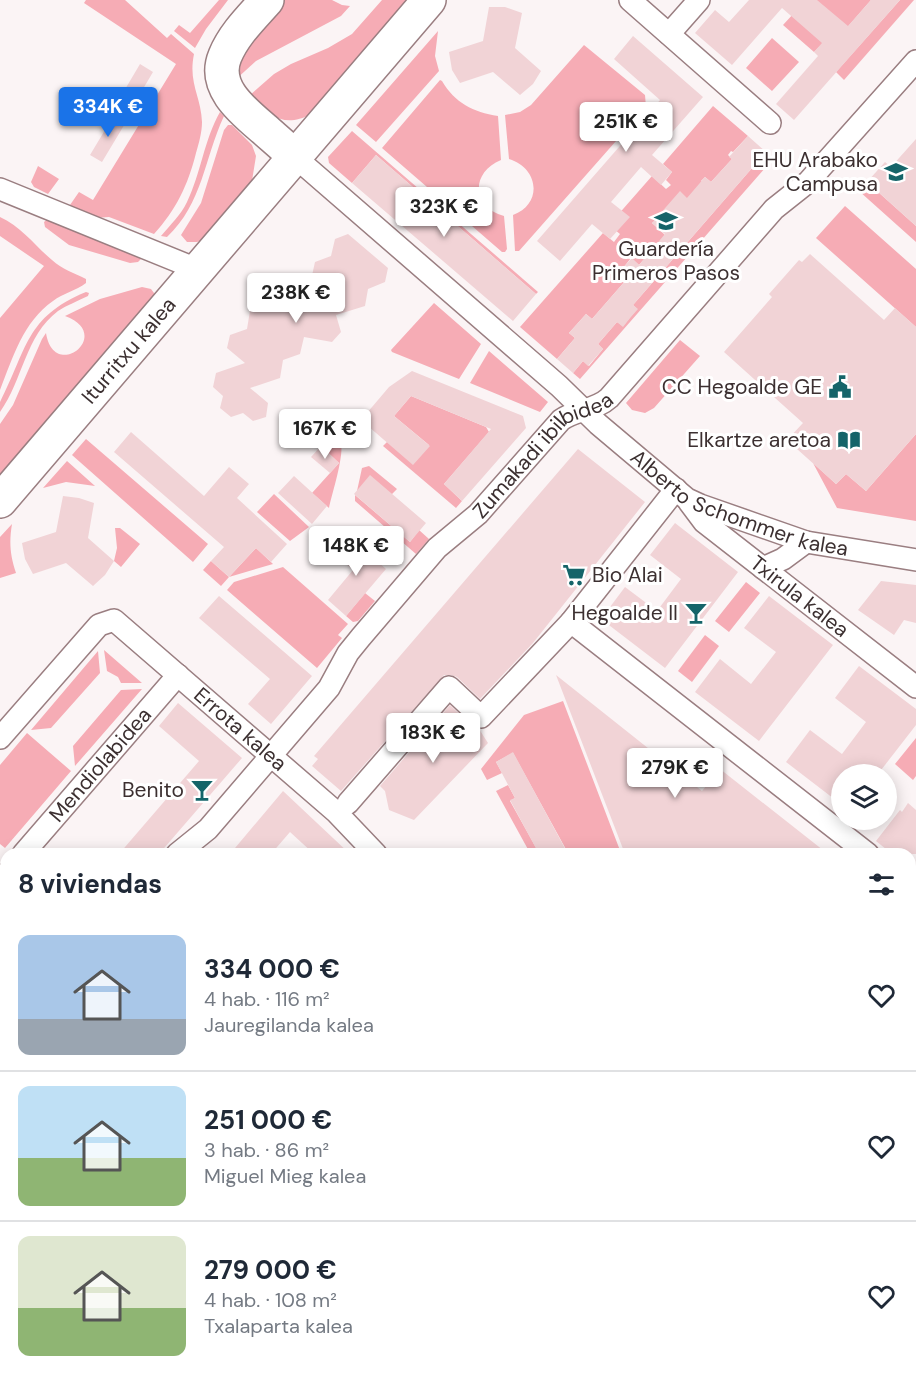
<!DOCTYPE html>
<html lang="es">
<head>
<meta charset="utf-8">
<style>
	:root { --surface:#fff; --page:#f6f6f7; --text:#1f2937; --muted:#747a83; --line:#e0e1e3; --accent:#1a73e8 }
	body { margin:0; font-family:"DM Sans",sans-serif; background:var(--page); color:var(--text); height:100vh; display:flex; flex-direction:column; font-size:22px; white-space:nowrap }
	* { box-sizing:border-box; margin:0 }
	p { font-size:20px; color:var(--muted) }
	.icon { flex:none; width:33px; height:33px; fill:none; stroke:currentColor; stroke-width:2; stroke-linecap:round; stroke-linejoin:round }
	.map { position:relative; flex:1; overflow:hidden }
	.panel { position:absolute; left:0px; top:848px; width:916px; height:536px; display:flex; flex-direction:column; background:var(--surface); border-radius:18px 18px 0 0; box-shadow:0 3px 15px #0003 }
	.panel>* { flex:none }
	.tools { position:absolute; left:831px; top:764px; display:grid; gap:12px }
	.tools a { display:grid; place-items:center; width:66px; height:66px; border-radius:50%; background:var(--surface); box-shadow:0 3px 15px #0003; font-size:30px }
	.price { position:absolute; translate:-50% -51px; padding:0 14px; border-radius:6px; background:#fff; color:#222; font-size:20px; line-height:39px; filter:drop-shadow(0 2px 3px #0008) }
	.price::after { content:''; position:absolute; left:50%; top:36px; width:18px; height:14px; margin-left:-9px; background:inherit; clip-path:polygon(0 0,100% 0,50% 100%) }
	.price.on { background:var(--accent); color:#fff }
	ul { padding:0; list-style:none }
	li { display:flex; align-items:center; gap:18px; height:150px; padding:0 18px }
	li+li { border-top:2px solid var(--line) }
	li span { display:grid; place-items:center; flex:none; width:168px; height:120px; border-radius:12px; color:#555 }
	li>.icon { margin-inline-start:auto }
	span .icon { width:72px; height:72px; fill:#fffc; stroke-width:1 }
	li b { font-size:26px }
	h2 { display:flex; justify-content:space-between; align-items:center; height:72px; padding:0 18px; font-size:26px }
	.map>svg:first-child { display:block }
</style>
</head>
<body>
<div class="map">
<svg width="916" height="1382" viewBox="0 0 916 1382">
	<rect width="100%" height="100%" fill="#fbf4f5"/>
	<path fill="#f6acb5" d="M86 0H125L167 38 171 34 194 54C188 83 201 96 202 122 202 132 199 143 196 153 188 185 176 210 154 234L109 217 95 218 70 205 79 192 93 200 176 64 84 3Z
		M219 0H228L206 29 195 48 174 31 179 25 190 33Z
		M281 0H332L342 5 350 6 341 16 256 61 234 81V59Z
		M382 0H411L312 114C281 129 272 115 249 96L274 74 291 64 328 48 352 34Z
		M806 0H871L825 53 819 47 814 52 783 25Z
		M900 0H914L844 80 836 72Z
		M438 31 435 56 439 71 376 142 356 125Z
		M772 38 799 62 772 91 746 68Z
		M584 45 645 95 646 107 519 251H515L513 215C543 204 539 168 509 159L505 115 520 112 531 105Z
		M440 80 442 81C455 103 473 112 498 116L501 160C470 173 472 207 504 216L507 249 505 252H502L382 148Z
		M713 106 748 136 733 152 731 151 728 155 732 159 711 182 705 177 701 181 706 185 652 223 665 235 639 265 631 258 619 273 626 280 592 319 586 314 569 333 575 338 557 359 520 327 603 233 614 242 620 234 609 225 652 176 666 189 671 185 666 180 672 172 663 164Z
		M220 112 224 116C204 159 203 203 167 237L161 236C170 225 181 215 187 202 201 173 204 140 220 112Z
		M228 125H232L252 145 256 156 251 187 205 239 197 242H187L181 235 201 203 224 130Z
		M352 131 538 292 536 294 376 155 352 183 329 163 328 157Z
		M766 152 773 159 580 379 573 373 583 361 589 366 603 349 598 344 617 322 623 326 637 309 633 305Z
		M38 166 59 179 48 194 34 187 31 182Z
		M867 182 916 226V242L859 191Z
		M845 206 916 269V327L816 238Z
		M0 217C22 227 34 245 52 260 62 269 74 273 86 279V283C76 291 63 293 53 301 23 322 13 357 0 390V318L44 266 0 236Z
		M49 218 142 258 138 262 130 263 69 245 45 227 44 222Z
		M142 287 151 289 154 293V300L0 479V424L13 405 42 339 46 333C54 383 115 334 65 316L100 299Z
		M86 292 89 293 88 296C78 301 67 305 58 311 25 336 23 380 0 412V402C27 350 25 317 86 292Z
		M434 303 481 344 459 379 392 352 391 350Z
		M680 340 700 356 654 408 645 413 632 410 626 403Z
		M489 351 548 402 540 412 470 383Z
		M411 396 486 427 489 432 444 484 462 501 456 508 383 446 387 442 429 445 394 416Z
		M916 434V521L837 508 813 463 836 484 846 474 866 491Z
		M330 438 340 440C346 451 332 493 329 508L312 493 339 463 321 446Z
		M86 439 208 544 193 562 72 455Z
		M67 461 95 486 66 482 43 488Z
		M369 466 397 489 392 494 357 491 362 468Z
		M274 494 309 527 290 541 257 512Z
		M355 495 410 542 419 530 429 539 416 554 355 501Z
		M12 524C9 542 10 555 16 573L0 578V537Z
		M115 528H120L140 544 121 567 114 561 117 548Z
		M256 548 273 564 229 577 221 586 203 570 211 561 229 577Z
		M283 567 348 624 338 635 342 638 317 668 227 590 234 582Z
		M746 582 760 593 729 632 715 621Z
		M365 593 375 601 358 621 353 622 346 616Z
		M705 635 719 646 692 682 678 671Z
		M104 650 142 683H121L118 677 107 671Z
		M98 651 100 673 51 728 31 730Z
		M142 689 75 766 73 746 121 690Z
		M563 701 621 853H568L513 753 496 762 502 773 487 780 481 769 524 715Z
		M27 733 71 771 5 848 0 844V765Z
		M916 738V776L913 780 895 764Z
		M508 785 515 798 510 801 539 853H530L496 791Z
		M911 1070 916 1084V1172L911 1174Z
		M0 1217 6 1219V1328L4 1324 0 1326Z
		M916 1341V1357L914 1358 916 1382H714L739 1377H910L911 1342Z"/>
	<path fill="#f1d3d6" d="M749 0H817L848 26 871 0H900L794 120 776 104 818 56 814 52 822 43 782 8 732 65 695 33 715 10 729 22Z
		M489 7H505L522 13 515 48 541 71 533 84 520 95 493 72 460 83 452 70 449 52 483 41Z
		M633 36 703 97 652 155 672 172 661 185 641 167 611 202 630 217 610 239 592 224 560 261 537 241 660 100 614 59Z
		M140 64 153 72 127 116 114 108Z
		M114 115 126 122 102 162 90 155Z
		M748 136 766 152 633 305 638 309 630 318 623 327 617 322 598 344 603 349 588 366 583 361 573 373 557 359 575 338 569 333 586 314 592 319 626 280 618 273 632 258 639 265 665 234 652 223 680 191 687 198 705 177 711 182 732 159 729 157Z
		M916 139V226L867 182 885 162 891 167Z
		M376 155 536 294 513 321 352 183Z
		M348 234 388 268 385 282 368 289 365 306 336 315 341 332 332 342 304 337 300 354 283 360 280 378 250 388 268 403 266 417 253 421 243 413 231 417 220 408 223 396 213 387 216 373 245 363 227 348 230 335 247 329 250 311 271 303 288 285 309 289 315 262 331 256 335 239Z
		M810 254 884 320 895 308 916 327V434L866 491 846 474 836 484 787 440 803 423 724 352 772 297 769 294 799 260 802 262Z
		M412 371 523 416 526 428 462 501 444 484 491 429 411 396 394 416 430 446 413 465 361 420 389 387Z
		M131 432 204 496 229 467 249 484 237 498 287 544 271 562 256 548 229 577 211 561 224 547 114 452Z
		M321 446 339 463 330 473 311 457Z
		M578 449 645 502 533 643 480 699 457 677 451 675H444L341 791 312 766 318 759 314 756Z
		M370 475 426 523 410 542 354 494Z
		M294 476 327 506 312 524 278 493Z
		M63 496 79 498 94 503 88 538 114 561 105 575 93 586 66 563 33 574 25 559 22 543 56 532Z
		M675 523 738 572 665 668 601 619 625 587 657 611 681 579 650 555Z
		M352 539 386 569 346 616 328 600 353 570 338 557Z
		M881 581 916 585V623L904 620 894 635 858 610Z
		M219 596 312 676 271 724 248 704 270 679 199 618Z
		M769 596 833 645 759 741 695 692 720 659 751 684 776 652 744 628Z
		M859 666 916 709V725L878 774H842V805L786 762 810 730 842 754 866 722 835 698Z
		M556 675 702 791 720 769 828 854H625Z
		M178 703 242 758 159 854H119L199 761 159 726Z
		M450 705 472 726 479 729 488 743 414 820 389 810 385 791 380 786Z
		M513 752 568 854H539L510 800 515 798 496 762Z
		M283 791 350 854H314L290 832 271 854H230Z
		M908 803 916 810V854H892L876 841 900 810 902 812Z"/>
	<g fill="none" stroke-linecap="round" stroke-linejoin="round">
		<g stroke="#9a7e81" stroke-width="24">
			<g id="street">
				<path d="M630 0 770 123"/>
				<path d="M669 34 699 0"/>
				<path id="s1" d="M295 157 559 386 598 424 687 499 700 505 806 542 916 560"/>
				<path d="M0 189 199 270"/>
				<path d="M676 489 571 622 868 854"/>
				<path id="s2" d="M689 502 704 522 916 687"/>
				<path d="M763 568 783 559 806 542"/>
				<path id="s3" d="M0 738 99 625 114 620 336 812 376 854"/>
				<path d="M348 803 449 687 481 717 571 622"/>
				<path id="s4" d="M23 854 178 675"/>
				<path id="s5" d="M177 854 208 829 329 688 348 653 361 637 437 548 478 514 561 420C576 409 595 411 609 398L774 209 808 182 916 61"/>
				<path d="M0 880 6 874"/>
				<path d="M910 886 916 890"/>
				<path d="M910 1034 916 1048"/>
				<path d="M0 1064 6 1054"/>
			</g>
		</g>
		<g stroke="#9a7e81" stroke-width="33">
			<path id="secondary" d="M910 1028 916 1026
				M576 1377 582 1382
				M33 1382 46 1377"/>
		</g>
		<g stroke="#9a7e81" stroke-width="36">
			<g id="primary">
				<path d="M267 0C252 17 234 34 225 56 212 87 243 111 264 129 274 138 285 147 295 157"/>
				<path id="s6" d="M0 501 429 0"/>
			</g>
		</g>
		<use href="#street" stroke="#fff" stroke-width="21"/>
		<use href="#secondary" stroke="#fff" stroke-width="30"/>
		<use href="#primary" stroke="#fff" stroke-width="33"/>
	</g>
	<defs>
		<g id="university-bare" transform="scale(1.8)"><path d="M0-5L7-2L0 1L-7-2ZM-4 1L0 2.5L4 1V4Q0 6-4 4Z" fill="#156469" stroke="#fff" stroke-width="2.5" paint-order="stroke"/></g>
		<g id="school-bare" transform="scale(1.8)"><path d="M0-5L7-2L0 1L-7-2ZM-4 1L0 2.5L4 1V4Q0 6-4 4Z" fill="#156469" stroke="#fff" stroke-width="2.5" paint-order="stroke"/></g>
		<g id="civic-bare" transform="scale(1.8)"><path d="M-.6-6.5H3V-4.5H.6V-3L4-1V1h2V6H-6V1h2V-1L-.6-3ZM-1.2 2.5V6h2.4V2.5Z" fill="#156469" stroke="#fff" stroke-width="2.5" paint-order="stroke"/></g>
		<g id="library-bare" transform="scale(1.8)"><path d="M-6-4Q-3-5.5-.7-3.5V5Q-3 3-6 4ZM6-4Q3-5.5 .7-3.5V5Q3 3 6 4Z" fill="#156469" stroke="#fff" stroke-width="2.5" paint-order="stroke"/></g>
		<g id="supermarket-bare" transform="scale(1.8)"><path d="M-6-5.5h2.5l.6 2H6L4.5 2H-2.5L-4.4-4H-6ZM-1.5 3.2a1.3 1.3 0 1 0 .1 0ZM3 3.2a1.3 1.3 0 1 0 .1 0Z" fill="#156469" stroke="#fff" stroke-width="2.5" paint-order="stroke"/></g>
		<g id="bar-bare" transform="scale(1.8)"><path d="M-6-5H6L.8 .8V4.5H3.5V6h-7V4.5H-.8V.8Z" fill="#156469" stroke="#fff" stroke-width="2.5" paint-order="stroke"/></g>
	</defs>
	<g fill-rule="evenodd">
		<use href="#university-bare" x="896" y="172"/>
		<use href="#school-bare" x="666" y="221"/>
		<use href="#civic-bare" x="840" y="387"/>
		<use href="#library-bare" x="849" y="440"/>
		<use href="#supermarket-bare" x="574" y="575"/>
		<use href="#bar-bare" x="696" y="613"/>
		<use href="#bar-bare" x="202" y="790"/>
	</g>
	<g text-anchor="middle" stroke-width="6" stroke-linejoin="round" paint-order="stroke">
		<g font-size="21" fill="#3c3031" stroke="#fff" text-anchor="end">
			<text x="878" y="167">EHU Arabako<tspan x="878" dy="24">Campusa</tspan></text>
			<text x="666" y="256" text-anchor="middle">Guardería<tspan x="666" dy="24">Primeros Pasos</tspan></text>
			<text x="822" y="394">CC Hegoalde GE</text>
			<text x="831" y="447">Elkartze aretoa</text>
			<text x="592" y="582" text-anchor="start">Bio Alai</text>
			<text x="678" y="620">Hegoalde II</text>
			<text x="184" y="797">Benito</text>
		</g>
		<g font-size="21" fill="#3c3031" stroke="#fff">
			<text dy="7" stroke="none"><textPath href="#s6" startOffset="198">Iturritxu kalea</textPath></text>
			<text dy="7" stroke="none"><textPath href="#s5" startOffset="546">Zumakadi ibilbidea</textPath></text>
			<text dy="7" stroke="none"><textPath href="#s1" startOffset="570">Alberto Schommer kalea</textPath></text>
			<text dy="7" stroke="none"><textPath href="#s2" startOffset="146">Txirula kalea</textPath></text>
			<text dy="7" stroke="none"><textPath href="#s3" startOffset="333">Errota kalea</textPath></text>
			<text dy="7" stroke="none"><textPath href="#s4" startOffset="118">Mendiolabidea</textPath></text>
		</g>
	</g>
</svg>
<div class="tools">
<a><svg class="icon" aria-label="layers" viewBox="0 0 24 24"><path d="M12 4l9 5-9 5-9-5zM3 14l9 5 9-5"/></svg></a>
</div>
<b class="price on" style="left:108px;top:138px">334K €</b>
<b class="price" style="left:626px;top:153px">251K €</b>
<b class="price" style="left:444px;top:238px">323K €</b>
<b class="price" style="left:296px;top:324px">238K €</b>
<b class="price" style="left:325px;top:460px">167K €</b>
<b class="price" style="left:356px;top:577px">148K €</b>
<b class="price" style="left:433px;top:764px">183K €</b>
<b class="price" style="left:675px;top:799px">279K €</b>
<section class="panel">
<h2>8 viviendas<svg class="icon" aria-label="filters" viewBox="0 0 24 24"><path d="M4 7h16M4 17h16"/><circle cx="9" cy="7" r="2"/><circle cx="15" cy="17" r="2"/></svg></h2>
<ul>
<li><span style="background:linear-gradient(#a9c7e8 70%,#9aa5b1 0)"><svg class="icon" aria-label="home" viewBox="0 0 24 24"><path d="M3 11l9-7 9 7M6 9v11h12V9"/></svg></span><div><b>334 000 €</b><p>4 hab. · 116 m²</p><p>Jauregilanda kalea</p></div><svg class="icon" aria-label="heart" viewBox="0 0 24 24"><path d="M12 20l-8-8c-3-5 5-10 8-4 3-6 11-1 8 4z"/></svg></li>
<li><span style="background:linear-gradient(#bfe0f5 60%,#8fb573 0)"><svg class="icon" aria-label="home" viewBox="0 0 24 24"><path d="M3 11l9-7 9 7M6 9v11h12V9"/></svg></span><div><b>251 000 €</b><p>3 hab. · 86 m²</p><p>Miguel Mieg kalea</p></div><svg class="icon" aria-label="heart" viewBox="0 0 24 24"><path d="M12 20l-8-8c-3-5 5-10 8-4 3-6 11-1 8 4z"/></svg></li>
<li><span style="background:linear-gradient(#dfe7d0 60%,#8fb573 0)"><svg class="icon" aria-label="home" viewBox="0 0 24 24"><path d="M3 11l9-7 9 7M6 9v11h12V9"/></svg></span><div><b>279 000 €</b><p>4 hab. · 108 m²</p><p>Txalaparta kalea</p></div><svg class="icon" aria-label="heart" viewBox="0 0 24 24"><path d="M12 20l-8-8c-3-5 5-10 8-4 3-6 11-1 8 4z"/></svg></li>
</ul>
</section>
</div>
</body>
</html>
